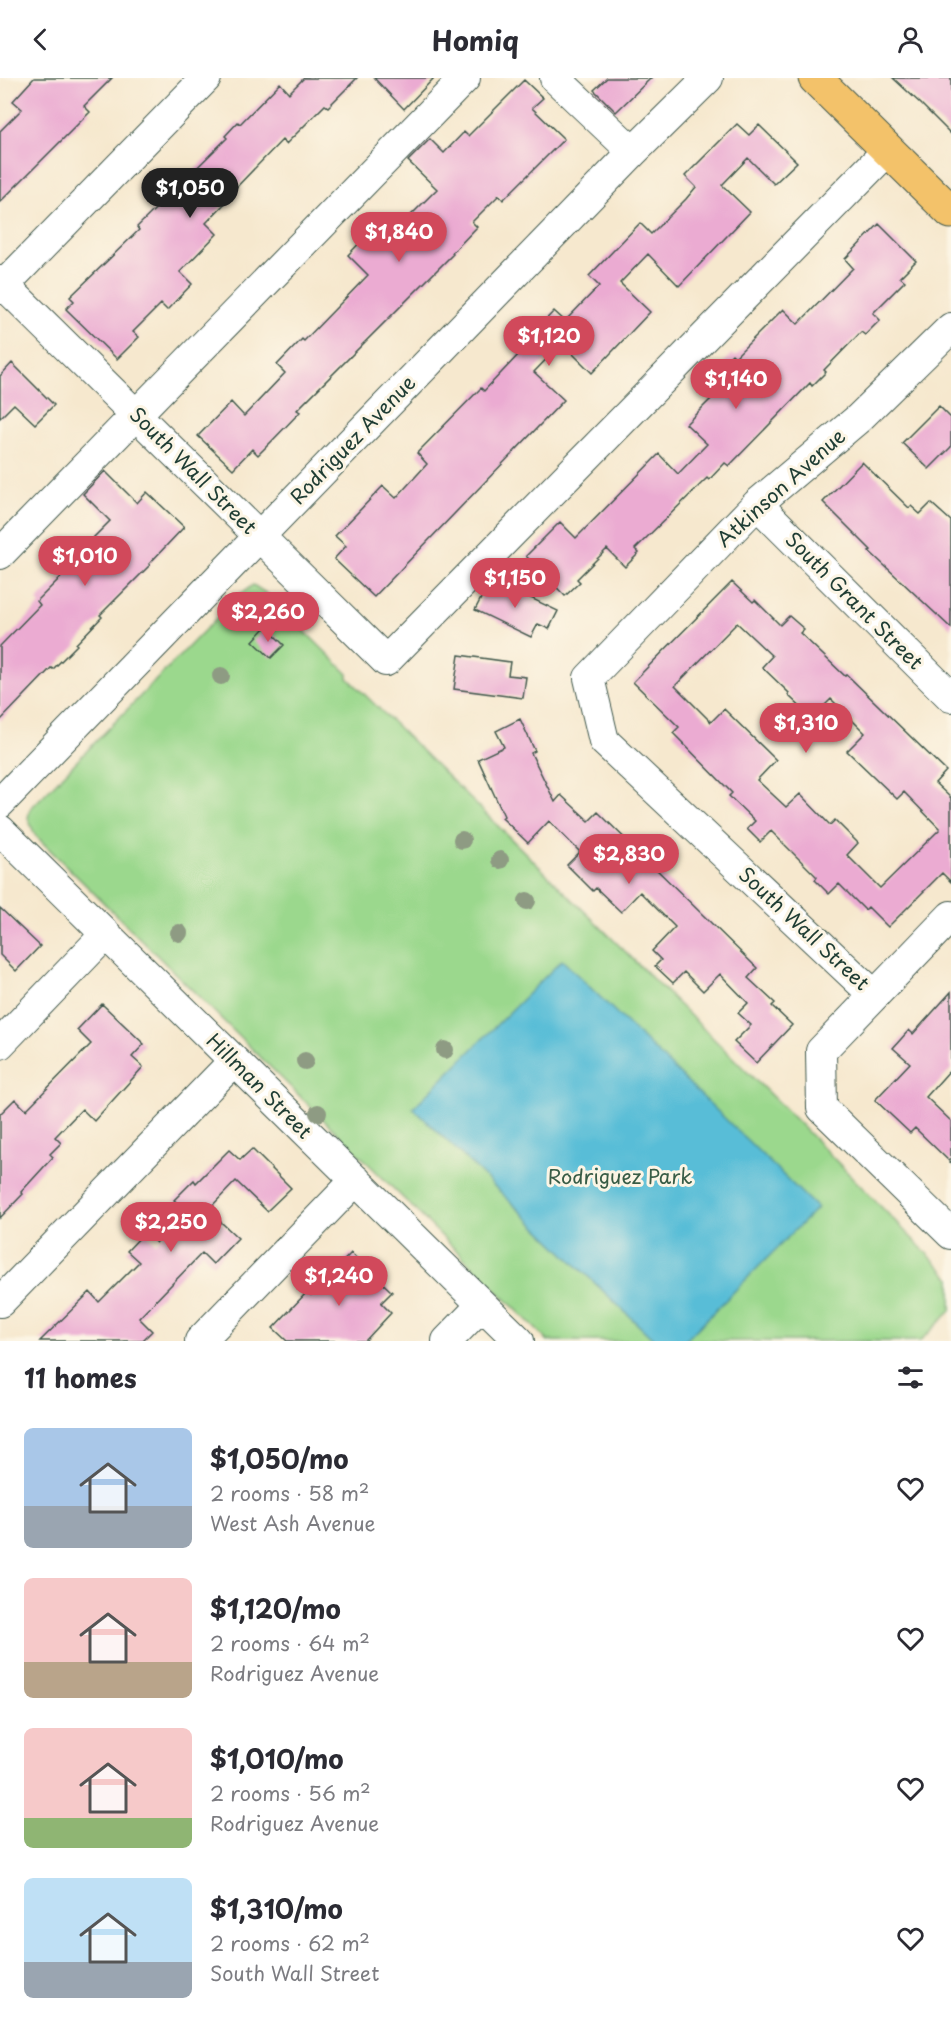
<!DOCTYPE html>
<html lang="en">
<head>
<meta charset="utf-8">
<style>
	:root { --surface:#fff; --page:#f7f7f7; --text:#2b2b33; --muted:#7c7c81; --accent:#d1495b }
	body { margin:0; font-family:"Playpen Sans",sans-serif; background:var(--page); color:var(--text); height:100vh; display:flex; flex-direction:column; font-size:22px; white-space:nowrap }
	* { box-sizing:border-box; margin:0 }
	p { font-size:20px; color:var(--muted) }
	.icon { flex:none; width:33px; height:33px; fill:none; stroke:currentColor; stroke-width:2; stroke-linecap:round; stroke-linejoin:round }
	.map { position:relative; height:1263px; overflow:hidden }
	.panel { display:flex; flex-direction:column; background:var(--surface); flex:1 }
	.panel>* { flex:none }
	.price { position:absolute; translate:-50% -51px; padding:0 14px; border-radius:21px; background:var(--accent); color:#fff; font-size:20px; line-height:39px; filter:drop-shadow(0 2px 3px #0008) }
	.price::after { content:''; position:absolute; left:50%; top:36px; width:18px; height:14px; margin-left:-9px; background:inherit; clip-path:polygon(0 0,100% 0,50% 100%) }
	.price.selected { background:#222; color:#fff }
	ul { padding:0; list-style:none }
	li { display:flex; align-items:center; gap:18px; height:150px; padding:0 24px }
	li span { display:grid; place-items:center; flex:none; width:168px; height:120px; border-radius:9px; color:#555 }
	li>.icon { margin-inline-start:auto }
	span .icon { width:72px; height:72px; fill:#fffc; stroke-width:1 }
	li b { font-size:26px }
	h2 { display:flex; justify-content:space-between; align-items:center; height:72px; padding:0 24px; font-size:26px }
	header { display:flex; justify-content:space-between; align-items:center; height:78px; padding:0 24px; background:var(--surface); font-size:27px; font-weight:700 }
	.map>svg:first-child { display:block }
</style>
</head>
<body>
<header><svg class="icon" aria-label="back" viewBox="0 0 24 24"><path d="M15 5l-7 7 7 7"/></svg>Homiq<svg class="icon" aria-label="person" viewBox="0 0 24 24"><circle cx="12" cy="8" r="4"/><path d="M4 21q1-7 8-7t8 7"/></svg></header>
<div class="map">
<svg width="951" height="1263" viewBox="0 0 951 1263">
	<rect width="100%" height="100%" fill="#fcf5e5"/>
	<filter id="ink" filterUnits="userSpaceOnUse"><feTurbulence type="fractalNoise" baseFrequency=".0167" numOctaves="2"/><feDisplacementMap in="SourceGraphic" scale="12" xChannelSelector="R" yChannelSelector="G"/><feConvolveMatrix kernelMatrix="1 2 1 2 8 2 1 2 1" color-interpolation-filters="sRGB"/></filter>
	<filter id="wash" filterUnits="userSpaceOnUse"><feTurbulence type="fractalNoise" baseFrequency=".008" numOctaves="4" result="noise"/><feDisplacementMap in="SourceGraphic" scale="24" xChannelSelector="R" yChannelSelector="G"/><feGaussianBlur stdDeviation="1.35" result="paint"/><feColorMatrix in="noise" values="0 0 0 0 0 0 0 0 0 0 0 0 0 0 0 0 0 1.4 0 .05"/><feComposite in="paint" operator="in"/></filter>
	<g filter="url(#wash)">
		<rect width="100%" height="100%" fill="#f6e8ce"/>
		<path fill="#9bd88d" stroke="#5d8a60" stroke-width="1.5" d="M253 507 266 515 348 596V600L795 1041 951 1200V1233L920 1263H548L35 757 28 740 30 731 239 517Z"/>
		<path fill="#59bdd7" stroke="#3c7d86" stroke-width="1.5" d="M562 882 817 1130 685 1263H655L413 1030Z"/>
		<g id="blocks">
			<path fill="#ebabd2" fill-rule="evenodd" d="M34 0H112L84 28 90 34 0 124V53L22 31 13 23Z
				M304 0H357L328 29 325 27 286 66 282 62 227 119 229 121 206 145 217 156 180 194 192 206 167 232 161 226 133 254 139 259 117 281 66 231 74 223 70 219 139 152 137 149 227 60 225 58 238 44 240 46 280 5 289 15Z
				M374 0H434L404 31Z
				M607 0H651L616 34 594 12Z
				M893 0H951V56L920 25Z
				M524 2 543 20 532 30 564 61 503 122 499 117 472 144 477 149 452 175 453 176 297 332 300 334 271 364 258 377 252 371 233 391 198 358 231 324 244 338 285 295 277 287 302 261 304 263 368 197 348 177 371 153 383 165 437 111 408 83 430 61 444 75 464 54 468 58Z
				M737 46 749 57 759 47 797 84 774 106 748 80 722 107 750 134 679 208 648 176 620 205 650 234 592 295 562 265 534 294 564 322 374 519 334 481 346 468 335 458 383 408 396 420 427 386 417 375 481 310 484 313 537 257 534 254 554 233 565 243 599 208 589 198 640 145 651 156 686 121 696 109 685 98Z
				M879 146 916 183 900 199 905 203 873 235 880 242 865 257 861 254 824 292 826 294 812 308 810 305 729 388 725 385 709 402 707 400 635 471 639 475 625 489 607 471 577 501 580 504 565 518 526 478 560 444 576 460 659 376 678 396 707 366 686 346 719 313 707 302 732 276 735 279 783 231 798 246 853 190 845 181Z
				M12 285 54 327 35 346 14 326 0 340V298Z
				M939 328 951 340V369L929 391 902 365Z
				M862 384 909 430 911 428 920 436 931 425 951 443V550L869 473 871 472 823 424Z
				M105 393 137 425 147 414 184 449 149 486 150 487 100 537 102 539 76 566 77 567 53 591 51 590 0 643V568L40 527 37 523 75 485 71 482 110 443 83 416Z
				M491 501 558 533 549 551 538 546 531 559 475 532Z
				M732 504 753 524 755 522 780 547 789 538 804 551 800 555 845 598 847 597 946 693 935 705 951 720V804L942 795 888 849 868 829 865 832 839 806 829 816 815 802 817 799 771 753 760 764 747 751 755 743 729 718 732 715 673 655 679 649 633 604ZM737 545 772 578 762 589 789 615 788 617 812 640 831 621 865 655 847 673 897 721 904 714 940 751 880 810 847 777 858 765 835 742 830 747 800 716 786 729 757 702 776 682 724 631 711 644 675 608Z
				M266 549 284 567 271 580 253 563Z
				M459 577 510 584 508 597 526 599 523 620 454 611Z
				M520 641 535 673 531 675 555 724 561 717 589 743 598 734 757 890 748 900 775 925 772 928 792 947 756 985 734 964 751 947 738 935 748 925 720 896 703 913 684 894 673 905 655 888 661 882 652 873 675 849 640 814 621 834 596 810 593 813 567 787 580 774 549 743 528 765 502 740 504 738 478 681 504 669 496 653Z
				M0 830 40 868 16 893 0 877Z
				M951 914V991L926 1019 951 1043V1085L915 1050 910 1055 875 1022 910 985 893 970 909 952 913 956Z
				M102 926 144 966 132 979 143 989 94 1043 82 1031 55 1059 61 1065 50 1076 53 1079 21 1114 23 1116 0 1140V1036L15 1021 26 1032 91 966 77 952Z
				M252 1071 291 1110 267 1133 236 1103 208 1132 238 1160 213 1186 202 1175 139 1240 152 1253 142 1263H40L90 1214 99 1224 139 1184 127 1173 145 1154 156 1165 186 1133 174 1122 194 1102 196 1105 229 1072 240 1082Z
				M351 1175 392 1214 381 1225 391 1235 365 1263H287L273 1250 307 1214 311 1217Z"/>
		</g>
	</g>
	<g filter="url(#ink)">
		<use href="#blocks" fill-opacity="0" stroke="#3f574b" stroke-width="1.5"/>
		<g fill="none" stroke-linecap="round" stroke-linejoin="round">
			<g stroke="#3f574b" stroke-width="32">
				<path id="minor" d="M555 0 633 74
					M0 203 386 583 888 72
					M0 211 206 0
					M757 426 951 619
					M0 476 465 0
					M0 725 633 74 708 0
					M0 752 519 1263
					M951 838 821 973 822 1030 951 1156
					M874 917 604 663 589 600 757 426 859 340 951 250
					M0 966 106 856
					M0 1224 234 983
					M200 1263 356 1102
					M447 1263 482 1227"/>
			</g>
			<g stroke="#3f574b" stroke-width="35">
				<path id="major" d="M815 0 951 134"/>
			</g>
			<use href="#minor" stroke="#fff" stroke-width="30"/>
			<use href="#major" stroke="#f3c26a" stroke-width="33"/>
		</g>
		<g fill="#8e9b83">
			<circle cx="221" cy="598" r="9"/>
			<circle cx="462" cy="762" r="9"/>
			<circle cx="500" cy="782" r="9"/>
			<circle cx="527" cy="823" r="9"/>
			<circle cx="179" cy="855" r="9"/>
			<circle cx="445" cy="972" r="9"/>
			<circle cx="305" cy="983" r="9"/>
			<circle cx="318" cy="1035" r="9"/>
		</g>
	</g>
	<g text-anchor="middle" stroke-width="6" stroke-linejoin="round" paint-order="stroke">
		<g font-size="20" fill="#1f3d34" stroke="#fcf5e5">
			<text transform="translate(353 362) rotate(-46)" y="7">Rodriguez Avenue</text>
			<text transform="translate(193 393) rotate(45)" y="7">South Wall Street</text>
			<text transform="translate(781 410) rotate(-42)" y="7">Atkinson Avenue</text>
			<text transform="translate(854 523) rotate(45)" y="7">South Grant Street</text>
			<text transform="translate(804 851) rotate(43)" y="7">South Wall Street</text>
			<text transform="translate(259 1008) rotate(45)" y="7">Hillman Street</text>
		</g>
		<g font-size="20" fill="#385c46" stroke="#fcf5e5">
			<text x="620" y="1106">Rodriguez Park</text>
		</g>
	</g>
</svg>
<b class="price selected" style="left:190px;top:141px">$1,050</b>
<b class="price" style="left:399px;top:185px">$1,840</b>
<b class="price" style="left:549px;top:289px">$1,120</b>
<b class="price" style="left:736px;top:332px">$1,140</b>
<b class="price" style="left:85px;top:509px">$1,010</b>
<b class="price" style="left:515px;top:531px">$1,150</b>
<b class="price" style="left:268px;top:565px">$2,260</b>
<b class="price" style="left:806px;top:676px">$1,310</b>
<b class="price" style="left:629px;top:807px">$2,830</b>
<b class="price" style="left:171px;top:1175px">$2,250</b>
<b class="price" style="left:339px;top:1229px">$1,240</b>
</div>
<section class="panel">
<h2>11 homes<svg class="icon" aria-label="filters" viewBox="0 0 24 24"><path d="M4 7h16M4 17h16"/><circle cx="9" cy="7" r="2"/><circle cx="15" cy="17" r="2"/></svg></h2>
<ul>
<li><span style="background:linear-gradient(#a9c7e8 65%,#9aa5b1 0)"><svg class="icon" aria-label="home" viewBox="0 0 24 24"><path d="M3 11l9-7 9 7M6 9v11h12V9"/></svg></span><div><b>$1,050/mo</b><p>2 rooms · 58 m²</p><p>West Ash Avenue</p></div><svg class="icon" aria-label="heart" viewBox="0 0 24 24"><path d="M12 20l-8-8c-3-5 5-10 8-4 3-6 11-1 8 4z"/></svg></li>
<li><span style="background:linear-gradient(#f6c9c9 70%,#b9a48a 0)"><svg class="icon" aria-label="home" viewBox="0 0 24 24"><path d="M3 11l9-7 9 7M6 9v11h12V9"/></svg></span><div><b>$1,120/mo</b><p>2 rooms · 64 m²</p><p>Rodriguez Avenue</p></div><svg class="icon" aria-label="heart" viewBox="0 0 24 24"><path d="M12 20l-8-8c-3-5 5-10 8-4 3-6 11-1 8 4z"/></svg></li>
<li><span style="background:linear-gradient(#f6c9c9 75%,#8fb573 0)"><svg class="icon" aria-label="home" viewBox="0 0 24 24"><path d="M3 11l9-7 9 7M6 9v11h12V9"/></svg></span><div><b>$1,010/mo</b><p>2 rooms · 56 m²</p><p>Rodriguez Avenue</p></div><svg class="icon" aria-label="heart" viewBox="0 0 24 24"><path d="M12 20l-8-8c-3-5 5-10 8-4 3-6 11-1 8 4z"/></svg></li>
<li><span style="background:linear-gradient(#bfe0f5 70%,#9aa5b1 0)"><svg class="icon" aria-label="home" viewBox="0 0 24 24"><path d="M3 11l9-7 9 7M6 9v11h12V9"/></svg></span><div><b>$1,310/mo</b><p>2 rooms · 62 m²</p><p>South Wall Street</p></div><svg class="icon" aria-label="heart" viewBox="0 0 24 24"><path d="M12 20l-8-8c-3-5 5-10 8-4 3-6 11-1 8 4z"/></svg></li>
</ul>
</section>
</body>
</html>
